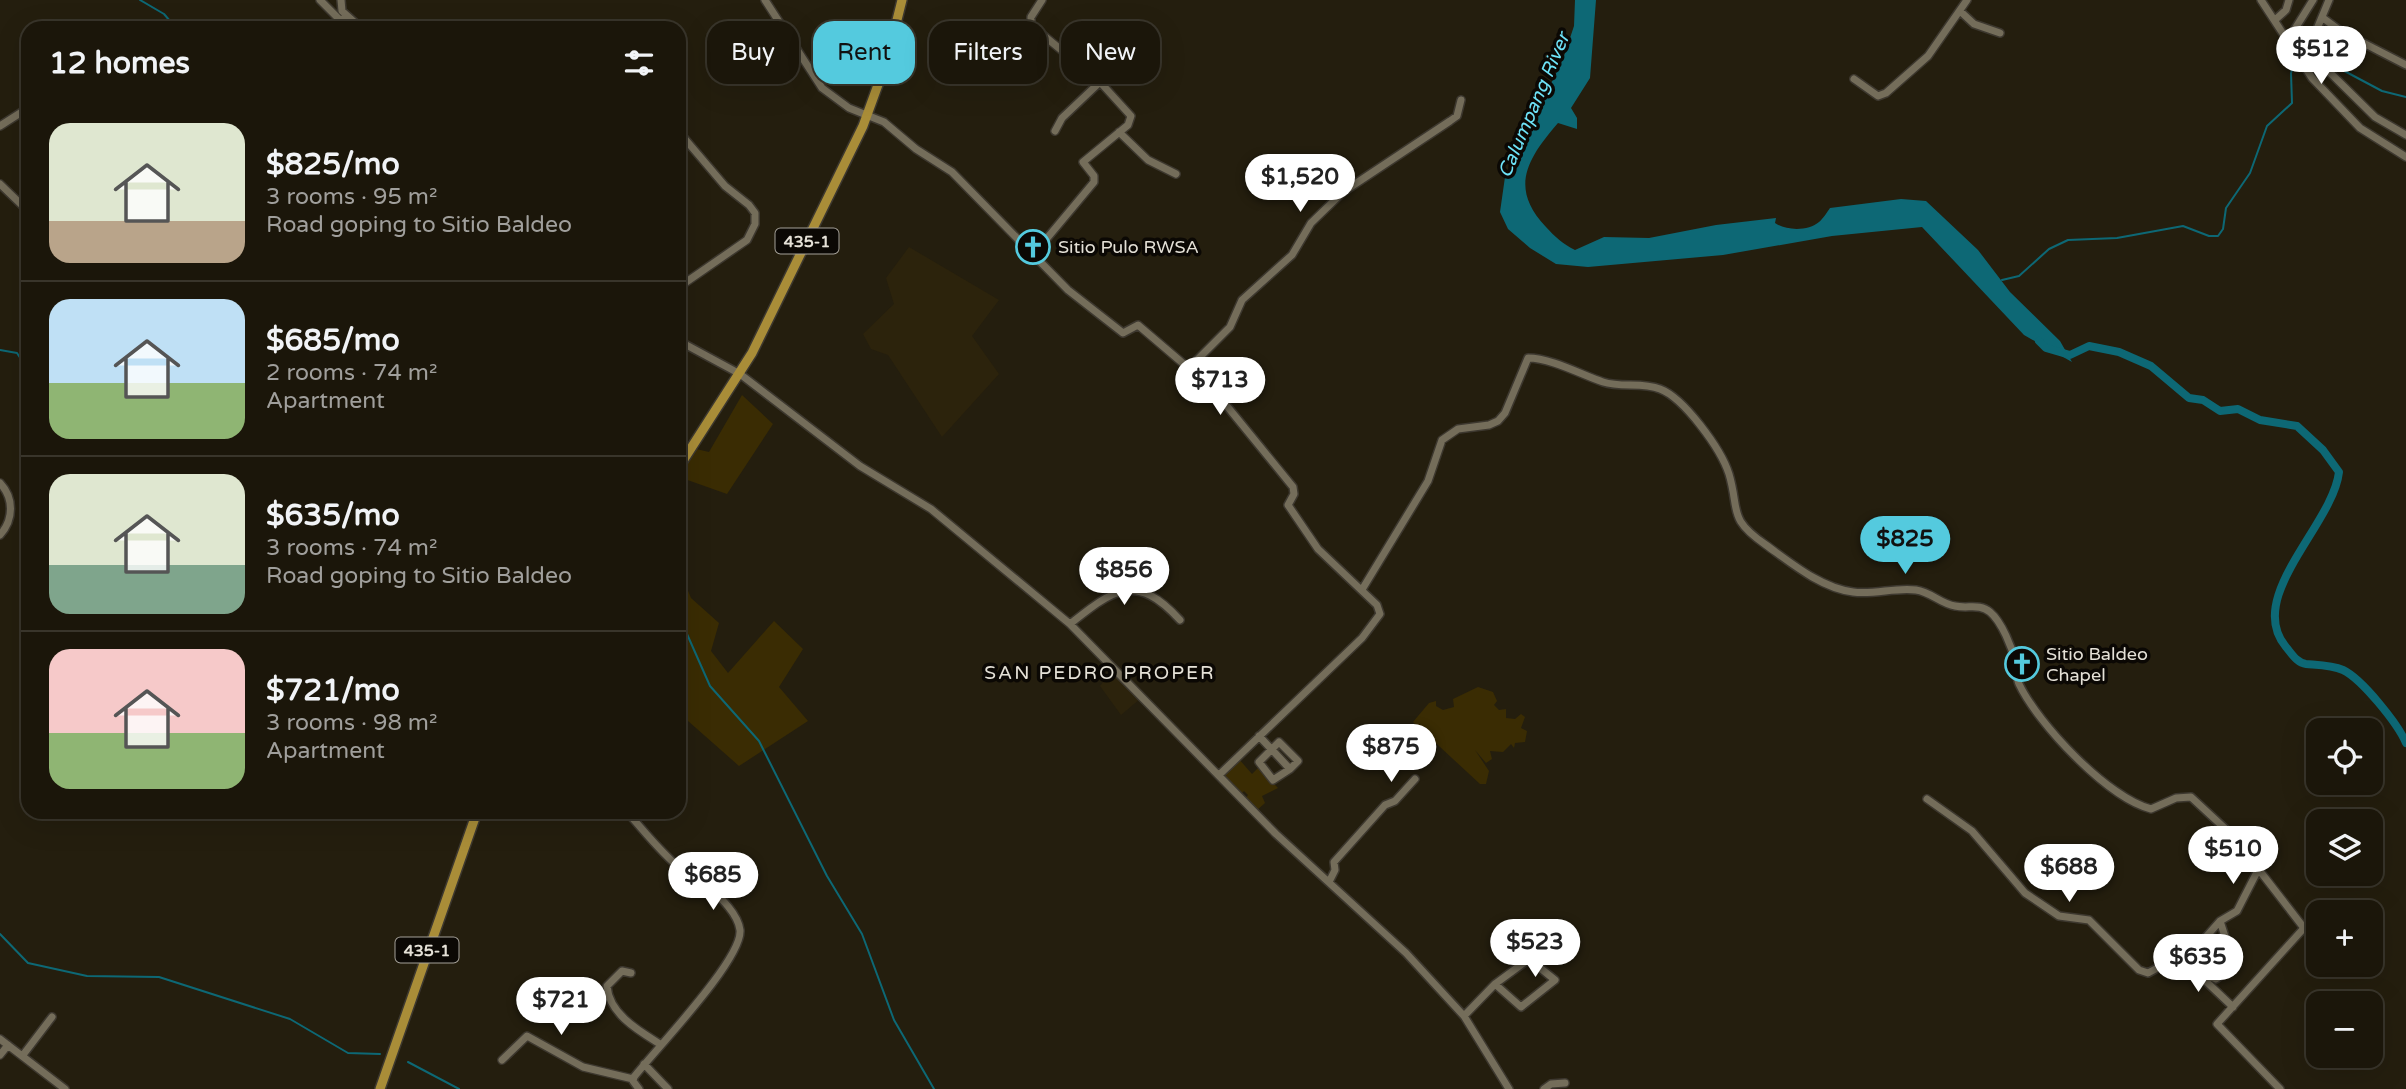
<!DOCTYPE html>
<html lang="en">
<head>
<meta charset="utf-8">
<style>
	:root { --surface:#1b160a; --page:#241f13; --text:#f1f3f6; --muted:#a09f9c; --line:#39352b; --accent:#54cade }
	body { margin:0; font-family:"Varela Round",sans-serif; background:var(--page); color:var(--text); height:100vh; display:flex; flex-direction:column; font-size:26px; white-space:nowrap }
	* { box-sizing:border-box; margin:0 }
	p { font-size:23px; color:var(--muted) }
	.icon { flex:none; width:38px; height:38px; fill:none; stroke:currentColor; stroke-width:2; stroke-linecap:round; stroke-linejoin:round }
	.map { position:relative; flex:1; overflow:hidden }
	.sheet { position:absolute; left:21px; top:21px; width:665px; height:798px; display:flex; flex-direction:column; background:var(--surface); border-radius:21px; box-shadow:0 7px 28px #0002,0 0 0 2px var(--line) }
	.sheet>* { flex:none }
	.banner { position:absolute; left:707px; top:21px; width:665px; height:63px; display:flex; gap:14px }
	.tools { position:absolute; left:2306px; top:718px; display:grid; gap:14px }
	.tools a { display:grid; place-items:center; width:77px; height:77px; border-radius:14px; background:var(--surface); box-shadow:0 7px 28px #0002,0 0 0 2px var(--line); font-size:35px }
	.price { position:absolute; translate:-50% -60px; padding:0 16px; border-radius:24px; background:#fff; color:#222; font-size:23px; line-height:46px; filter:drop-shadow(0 2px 4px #0008) }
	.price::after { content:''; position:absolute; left:50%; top:42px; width:21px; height:16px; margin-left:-10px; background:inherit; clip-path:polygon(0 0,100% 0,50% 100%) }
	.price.active { background:var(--accent); color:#111 }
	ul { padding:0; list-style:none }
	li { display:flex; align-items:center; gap:21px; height:175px; padding:0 28px }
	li+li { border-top:2px solid var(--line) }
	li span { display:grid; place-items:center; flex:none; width:196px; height:140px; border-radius:21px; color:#555 }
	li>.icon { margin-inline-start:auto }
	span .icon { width:84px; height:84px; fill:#fffc; stroke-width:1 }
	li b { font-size:30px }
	h2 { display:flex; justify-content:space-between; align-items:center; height:84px; padding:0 28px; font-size:30px }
	.tag { padding:0 24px; border-radius:21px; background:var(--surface); box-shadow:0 7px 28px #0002,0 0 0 2px var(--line); font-size:24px; line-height:63px }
	.tag.active { background:var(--accent); color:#111 }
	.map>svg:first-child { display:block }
</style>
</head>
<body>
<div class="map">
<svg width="2406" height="1089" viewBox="0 0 2406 1089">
	<rect width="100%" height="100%" fill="#241e0e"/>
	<path fill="#2c230c" d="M909 247 999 300 972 336 999 374 942 437 888 355 871 349 863 334 894 304 886 278Z
		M1112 671 1140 699 1121 715 1100 686Z"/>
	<path fill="#3a2c03" d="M742 395 773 424 727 494 679 477V445L709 452Z
		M679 569 691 598 719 623 711 651 728 673 774 621 803 649 779 687 808 721 739 766 679 713Z
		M1478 687 1493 692 1497 701 1494 705 1499 710 1506 709V718L1515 719 1521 714 1525 717 1521 728 1527 731 1525 742 1515 743 1514 748 1511 744 1503 752 1490 751 1492 759 1486 763 1475 750 1489 771 1486 784H1480L1413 722 1429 703 1436 701V706L1443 710 1454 707 1453 699Z
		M1238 758 1252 774 1258 768 1278 788 1262 796 1265 803 1256 811 1245 799 1248 795 1244 791 1240 795 1221 775Z"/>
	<path fill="#0d6875" d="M1575 0H1596L1590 78 1571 108 1577 118V129L1558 123C1527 159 1509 188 1546 227 1555 237 1563 244 1575 250L1604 237 1649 238 1716 225 1776 218 1775 223C1786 231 1809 231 1819 222 1823 219 1827 212 1830 208L1901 199 1926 201 1978 250 2010 292 2060 341 2072 362 2024 335 1922 227 1832 236 1723 255 1588 267 1556 264 1530 248 1508 229 1500 212 1505 177 1563 59 1574 26Z"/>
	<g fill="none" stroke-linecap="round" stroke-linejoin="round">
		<path stroke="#0d6875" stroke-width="2" d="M140 0 164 14 176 28
			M2318 57 2382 91 2406 97
			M2002 280 2019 276 2049 249 2068 240 2117 238 2183 226 2209 236H2218L2223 229 2226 208 2250 173 2267 126 2292 103 2291 73 2295 61
			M0 350 17 353 28 370
			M679 616 710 686 759 741 827 876 862 934 894 1020 934 1089
			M0 934 28 963 87 976 159 977 290 1019 348 1053 380 1054
			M408 1062 459 1089"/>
		<path stroke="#0d6875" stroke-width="8" d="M2039 341 2046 348 2070 355 2089 346 2119 352 2151 366 2189 398 2203 400 2220 411 2238 409 2260 420 2297 426 2323 450 2339 472C2333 525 2244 597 2286 647 2292 654 2297 663 2306 664 2318 665 2332 665 2343 670 2362 679 2398 724 2406 743"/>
		<g stroke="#3d382f" stroke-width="10">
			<path id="minor" d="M320 0 339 19 351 20
				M341 0 342 11 361 28
				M765 0 822 88 849 108 884 122 916 149 952 172 1068 290 1123 333 1138 325 1213 389 1293 487 1294 494 1288 505 1318 549 1377 605 1380 614 1362 638 1219 775
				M1042 0 1031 17V25L1100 82
				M2261 0 2312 78 2360 128 2406 157
				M2329 0 2309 48 2310 53 2375 117 2406 135
				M1960 11 1974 24 2000 33
				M2323 18 2342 32 2406 65
				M2275 20 2286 10 2289 0
				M2288 40 2313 0
				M1854 79 1878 96 1886 93 1928 56 1967 0
				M0 126 28 108
				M679 132 725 186 749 205 755 213V224L747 240 679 287
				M1119 132 1148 160 1176 174
				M0 184 28 211
				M1033 255 1094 182V176L1083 162 1128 125 1131 116 1100 82 1062 118 1055 131
				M679 341 740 374 860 466 931 509 1070 624 1276 834 1406 953 1464 1016 1509 1089
				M1189 368 1230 327 1242 300 1292 255 1311 223 1343 192 1450 121 1457 116 1461 100
				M0 483C14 498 14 519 0 535
				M1363 588 1428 481 1442 440 1458 429 1489 425 1498 421 1505 413 1528 358C1551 358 1582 375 1603 382 1621 388 1642 382 1660 389 1684 398 1721 449 1729 474 1740 511 1727 518 1766 545 1791 563 1821 588 1853 592 1874 595 1896 587 1916 590 1931 592 1941 604 1955 606 1968 609 1979 603 1990 612 2002 622 2012 648 2016 663 2018 670 2016 678 2019 684 2038 724 2108 798 2151 809L2176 798 2191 797 2232 835 2304 928 2217 1024 2280 1089
				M1070 624C1114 589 1136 572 1180 620
				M1259 736 1290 769 1273 780 1259 762 1279 742 1298 761 1290 769
				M1927 799 1972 831 2025 893 2059 916 2089 920 2139 970 2148 973 2197 947 2220 921 2237 911 2259 868
				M627 812C645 832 661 853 682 870 691 877 701 880 709 887 721 898 738 914 740 930 743 959 655 1050 634 1077L633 1081 639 1089
				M1329 882 1335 870 1334 862 1385 805 1395 801 1415 779
				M1529 959 1555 980 1521 1007 1495 984Z
				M2177 960 2193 969 2233 1007
				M2193 969 2216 979 2228 970 2231 955 2220 921
				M631 973 622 971 607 986C609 1014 639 1031 660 1044
				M1464 1016 1495 984
				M0 1039 65 1089
				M0 1055 8 1045
				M23 1055 52 1017
				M502 1060 527 1036 583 1067 633 1079
				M644 1064 668 1089
				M1544 1089 1551 1084 1565 1083"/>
		</g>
		<g stroke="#3d382f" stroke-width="12">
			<path id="major" d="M679 467 752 353 863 126 887 60 902 0
				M380 1089 477 812"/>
		</g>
		<use href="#minor" stroke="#746d5a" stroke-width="7"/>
		<use href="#major" stroke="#a98d38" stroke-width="9"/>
	</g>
	<defs>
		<g id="church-ring" transform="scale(1.75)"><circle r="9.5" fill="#0b0804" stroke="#54cade" stroke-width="1.5"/><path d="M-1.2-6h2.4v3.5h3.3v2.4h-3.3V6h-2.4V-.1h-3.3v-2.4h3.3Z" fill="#54cade"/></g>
	</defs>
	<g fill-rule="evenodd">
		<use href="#church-ring" x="1033" y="247"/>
		<use href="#church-ring" x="2022" y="664"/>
	</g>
	<g text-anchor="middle" stroke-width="7" stroke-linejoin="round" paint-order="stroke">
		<g fill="#0b0804" stroke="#a4a098" stroke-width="2">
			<rect x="775.5" y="228.5" width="63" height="25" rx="5"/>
			<rect x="395.5" y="937.5" width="63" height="25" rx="5"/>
		</g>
		<g font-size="16" font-weight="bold" fill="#e5e1d7">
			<text x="807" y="247">435-1</text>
			<text x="427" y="956">435-1</text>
		</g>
		<g font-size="18" fill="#e5e1d7" stroke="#0b0804" text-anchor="start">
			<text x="1058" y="253">Sitio Pulo RWSA</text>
			<text x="2046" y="660">Sitio Baldeo<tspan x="2046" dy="21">Chapel</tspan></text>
		</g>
		<g font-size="19" font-style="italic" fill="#6ee3f8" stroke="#0b0804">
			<text transform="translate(1533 105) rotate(-67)" y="7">Calumpang River</text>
		</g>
		<g font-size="19" letter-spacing="2" fill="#e5e1d7" stroke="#0b0804">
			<text x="1100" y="679">SAN PEDRO PROPER</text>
		</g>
	</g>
</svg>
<div class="tools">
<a><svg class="icon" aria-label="locate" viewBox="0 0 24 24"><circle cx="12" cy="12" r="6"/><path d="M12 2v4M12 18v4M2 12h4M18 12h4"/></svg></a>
<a><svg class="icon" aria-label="layers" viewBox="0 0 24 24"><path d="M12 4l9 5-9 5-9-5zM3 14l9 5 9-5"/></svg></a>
<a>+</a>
<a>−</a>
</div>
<b class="price" style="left:2321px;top:86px">$512</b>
<b class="price" style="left:1300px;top:214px">$1,520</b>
<b class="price" style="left:1220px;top:417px">$713</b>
<b class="price active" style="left:1905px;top:576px">$825</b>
<b class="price" style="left:1124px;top:607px">$856</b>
<b class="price" style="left:1391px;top:784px">$875</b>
<b class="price" style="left:2233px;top:886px">$510</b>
<b class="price" style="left:2069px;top:904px">$688</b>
<b class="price" style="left:713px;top:912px">$685</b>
<b class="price" style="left:1535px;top:979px">$523</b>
<b class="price" style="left:2198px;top:994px">$635</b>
<b class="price" style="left:561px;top:1037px">$721</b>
<div class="banner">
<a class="tag">Buy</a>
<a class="tag active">Rent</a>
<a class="tag">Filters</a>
<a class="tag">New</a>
</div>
<section class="sheet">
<h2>12 homes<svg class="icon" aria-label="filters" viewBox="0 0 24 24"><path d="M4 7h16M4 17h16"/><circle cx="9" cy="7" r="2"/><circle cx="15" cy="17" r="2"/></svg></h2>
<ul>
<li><span style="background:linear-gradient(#dfe7d0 70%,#b9a48a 0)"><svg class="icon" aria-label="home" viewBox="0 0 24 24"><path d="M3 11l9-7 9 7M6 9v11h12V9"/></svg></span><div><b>$825/mo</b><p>3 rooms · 95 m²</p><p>Road goping to Sitio Baldeo</p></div></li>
<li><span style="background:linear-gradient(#bfe0f5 60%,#8fb573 0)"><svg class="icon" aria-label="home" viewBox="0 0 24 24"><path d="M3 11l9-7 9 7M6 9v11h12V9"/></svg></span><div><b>$685/mo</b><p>2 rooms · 74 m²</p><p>Apartment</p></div></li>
<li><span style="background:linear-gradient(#dfe7d0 65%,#7fa58c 0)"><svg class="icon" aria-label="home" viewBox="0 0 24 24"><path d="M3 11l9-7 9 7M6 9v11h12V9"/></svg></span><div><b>$635/mo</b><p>3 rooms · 74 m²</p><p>Road goping to Sitio Baldeo</p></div></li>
<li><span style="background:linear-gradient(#f6c9c9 60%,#8fb573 0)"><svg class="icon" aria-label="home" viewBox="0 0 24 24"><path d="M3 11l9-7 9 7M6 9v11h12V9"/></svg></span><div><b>$721/mo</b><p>3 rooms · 98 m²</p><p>Apartment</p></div></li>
</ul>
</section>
</div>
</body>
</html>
